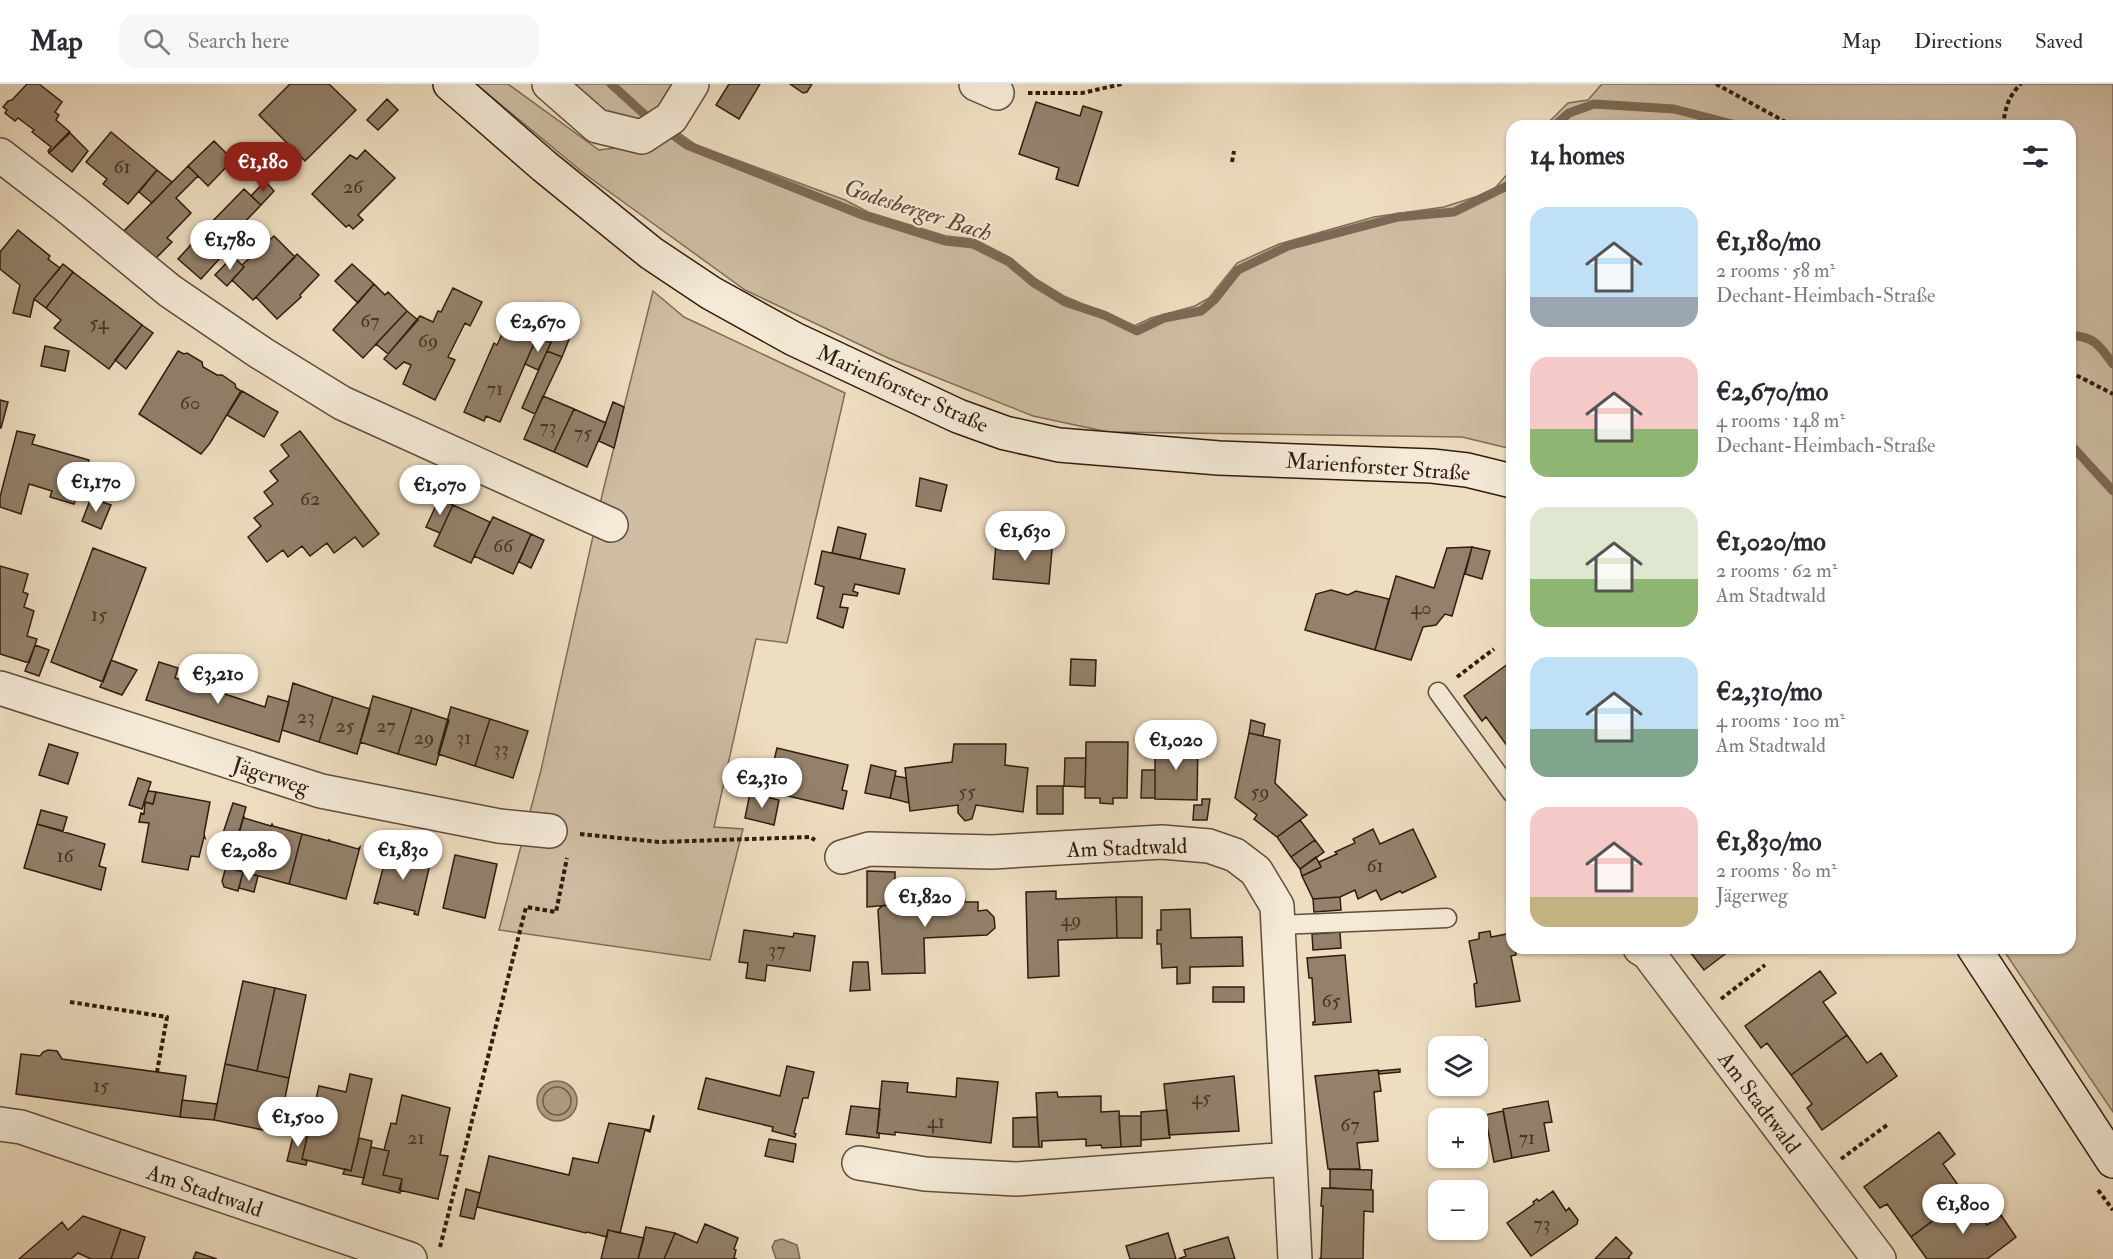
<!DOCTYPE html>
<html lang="en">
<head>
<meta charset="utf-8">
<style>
	:root { --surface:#fff; --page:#f7f7f7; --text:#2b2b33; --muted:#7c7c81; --line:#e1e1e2; --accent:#8f2418 }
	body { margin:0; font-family:"IM FELL Double Pica",serif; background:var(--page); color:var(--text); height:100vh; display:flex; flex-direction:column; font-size:22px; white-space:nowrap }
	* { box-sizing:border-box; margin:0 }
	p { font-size:20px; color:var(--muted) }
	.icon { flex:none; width:33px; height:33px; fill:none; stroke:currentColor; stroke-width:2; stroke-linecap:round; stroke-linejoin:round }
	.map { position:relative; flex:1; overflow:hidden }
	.sheet { position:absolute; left:1506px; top:36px; width:570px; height:834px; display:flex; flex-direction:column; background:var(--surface); border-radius:18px; box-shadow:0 2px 4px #0004 }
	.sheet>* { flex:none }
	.tools { position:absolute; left:1428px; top:952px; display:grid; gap:12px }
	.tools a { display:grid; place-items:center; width:60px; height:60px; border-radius:12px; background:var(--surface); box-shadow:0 2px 4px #0004; font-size:30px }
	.price { position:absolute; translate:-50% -51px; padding:0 14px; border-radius:21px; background:#fff; color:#222; font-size:20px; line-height:39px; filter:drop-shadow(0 2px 3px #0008) }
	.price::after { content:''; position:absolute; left:50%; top:36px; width:18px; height:14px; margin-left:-9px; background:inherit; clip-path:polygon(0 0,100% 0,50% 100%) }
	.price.active { background:var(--accent); color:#fff }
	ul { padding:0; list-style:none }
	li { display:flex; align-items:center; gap:18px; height:150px; padding:0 24px }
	li span { display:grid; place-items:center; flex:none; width:168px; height:120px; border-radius:18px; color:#555 }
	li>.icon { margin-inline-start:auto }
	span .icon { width:72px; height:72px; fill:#fffc; stroke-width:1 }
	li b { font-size:26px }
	h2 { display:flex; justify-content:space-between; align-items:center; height:72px; padding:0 24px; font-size:26px }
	header { display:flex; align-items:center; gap:36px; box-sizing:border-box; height:84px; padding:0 30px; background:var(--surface); border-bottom:2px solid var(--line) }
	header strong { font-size:28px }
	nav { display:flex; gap:33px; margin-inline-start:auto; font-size:21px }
	.search { width:420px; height:54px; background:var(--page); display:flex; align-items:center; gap:15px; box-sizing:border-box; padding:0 21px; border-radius:18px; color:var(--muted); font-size:22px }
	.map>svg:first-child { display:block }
</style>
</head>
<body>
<header>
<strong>Map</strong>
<div class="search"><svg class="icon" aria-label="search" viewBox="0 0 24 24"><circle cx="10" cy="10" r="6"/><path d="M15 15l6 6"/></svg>Search here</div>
<nav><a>Map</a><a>Directions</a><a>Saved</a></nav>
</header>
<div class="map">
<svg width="2113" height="1175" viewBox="0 0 2113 1175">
	<rect width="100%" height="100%" fill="#eedec1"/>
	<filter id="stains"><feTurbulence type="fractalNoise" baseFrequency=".00333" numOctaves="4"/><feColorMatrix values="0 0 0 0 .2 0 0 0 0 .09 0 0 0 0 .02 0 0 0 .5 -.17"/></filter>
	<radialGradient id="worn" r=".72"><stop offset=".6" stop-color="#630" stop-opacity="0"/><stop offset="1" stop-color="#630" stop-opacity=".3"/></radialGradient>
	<path fill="#cebda3" stroke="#806c59" stroke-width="1.5" d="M476 0H508L599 66 649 60 671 43 696 61 845 116 868 128 946 152 974 155 1011 174 1036 195 1064 212 1134 242 1151 234 1195 222 1209 214 1237 179 1279 160 1374 133 1444 123 1478 112 1495 104 1512 85V365L1462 353 1108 348 1033 332 888 274 745 206 586 91Z
		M569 0H673L663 25 642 43 605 35Z
		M1602 0H2113V1028L2002 864H2070V42H1545L1568 19 1588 16Z
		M653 207 684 233 845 309 787 559 756 555 714 743 743 745 710 876 499 846 541 686 603 407Z"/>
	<path fill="#ae9c84" stroke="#7c6955" stroke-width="1.5" d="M537 1017a20 20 0 1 1 40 0a20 20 0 1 1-40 0Z
		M782 1155 797 1161 800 1175H776L772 1163 775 1157Z"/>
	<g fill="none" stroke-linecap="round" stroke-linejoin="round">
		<path stroke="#705c4a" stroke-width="1.5" d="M543 1017a14 14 0 1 1 28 0a14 14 0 1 1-28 0Z"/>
		<path stroke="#7c6955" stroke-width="9" d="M611 0 654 39
			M1554 42 1569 29 1594 20 1674 25 1740 42
			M666 46 687 61 865 132 945 157 973 160 1009 178 1034 199 1065 218 1104 231 1137 247 1164 234 1201 227 1215 215 1238 186 1288 162 1398 133 1454 128 1511 100 1512 98
			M2070 251C2095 253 2099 261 2113 280
			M2070 360 2113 407"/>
	</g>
	<path fill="#93816c" stroke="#311c0f" stroke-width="1.5" d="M27 0H39L62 18 55 28 59 31 56 36 70 48V49L49 69 48 67 51 63 32 48 34 46 18 34 15 37 5 29 7 26 3 23 8 17 12 16Z
		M290 0H329L356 26 305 77 259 31Z
		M729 0H760L739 35 716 21Z
		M790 0H812L807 8 803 9Z
		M387 15 398 26 378 46 367 36Z
		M1036 18 1080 32 1083 22 1102 28 1078 102 1056 95 1059 84 1019 70Z
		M69 48 88 67 72 88 49 69Z
		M111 48 157 86 128 120 103 100 107 95 86 78Z
		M214 57 233 76 208 102 188 82Z
		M365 66 395 94 358 131 363 136 353 145 349 141 346 143 312 110 350 71 357 75Z
		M188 82 198 92 176 114 191 129 167 154 172 158 156 174 123 148Z
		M157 86 172 98 152 119 139 108Z
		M265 97 274 107 261 121 251 112Z
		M244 105 261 121 220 164 203 147Z
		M18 146 50 172 48 175 60 184 34 215 30 233 13 229 20 201 0 185V168Z
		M231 152 240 162 229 173 220 164Z
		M274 152 295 173 253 216 232 196 244 183 242 181Z
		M198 153 221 173 201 195 178 175Z
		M297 170 319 191 300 211 301 213 277 235 256 213Z
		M233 172 244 183 227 202 215 191Z
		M63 180 73 188 46 224 34 215Z
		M352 180 374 200 358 219 335 197Z
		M73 188 142 241 109 285 54 244 61 236 46 224Z
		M374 200 385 211 388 208 407 227 363 274 333 246Z
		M453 204 482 218 470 242 465 239 448 273 455 276 435 316 403 300 411 281 404 278 396 285 384 275 420 232 433 238 438 227 441 228Z
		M407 227 418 236 388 270 376 260Z
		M508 237 538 250 500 338 486 332 484 337 464 328 494 259 497 261Z
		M142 241 153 249 126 285 115 276Z
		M556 247 570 253 562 273 547 267Z
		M537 253 551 259 538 286 525 280Z
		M45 262 69 267 65 287 41 282Z
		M178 267 184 270 187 269 202 278 203 283 217 291H222L235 300 236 304 241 307 210 359 201 370 139 330Z
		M547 267 562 273 535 330 522 324Z
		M242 307 278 328 264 353 227 331Z
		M543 312 574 325 554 368 524 355Z
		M0 316 8 318 1 344H0Z
		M613 318 624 323 614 364 599 357Z
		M574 325 606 339 587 383 554 368Z
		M17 347 35 351 32 360 89 376 74 420 50 413 52 407 29 400 21 430 0 423V413Z
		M300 347 379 450 363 463 355 453 334 469 327 459 310 472 302 462 288 473 283 466 267 478 248 453 261 442 254 434 273 420 264 408 278 397 270 387 289 372 281 361Z
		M920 394 947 401 941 427 916 422Z
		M91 414 111 421 101 445 82 437Z
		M439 415 453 421 440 449 426 443Z
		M453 421 490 438 471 479 434 462Z
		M493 433 531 450 513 490 474 472Z
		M838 443 866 450 860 475 832 469Z
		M531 450 544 456 531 484 519 478Z
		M1031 452 1053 454 1049 500 993 495 996 460 1030 462Z
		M1472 463 1452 532 1445 530 1436 541 1423 543 1411 576 1375 566 1396 492 1434 504 1447 464Z
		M1472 463 1490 467 1482 495 1465 490Z
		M93 464 146 484 103 598 51 578Z
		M822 467 905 485 899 510 855 500 853 507 858 509 857 512 843 510 840 523 848 524 843 544 817 534 824 503 815 500Z
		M0 482 28 490 23 508 28 510 24 523 34 527 27 552 37 555 29 579 0 570Z
		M1331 506 1348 511 1356 507 1389 515 1375 566 1305 546 1316 510Z
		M35 561 49 566 39 592 25 587Z
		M1071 575 1096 576 1095 602 1070 601Z
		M111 576 137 586 122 611 100 603Z
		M1512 577V660L1508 663 1486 633 1482 637 1464 612Z
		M159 578 178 584 175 594 265 623 268 612 289 618 279 658 146 616Z
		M293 599 333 613 319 658 282 646Z
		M373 612 412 624 398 670 360 658Z
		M333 613 370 625 357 670 319 658Z
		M451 623 490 635 475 682 438 670Z
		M412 624 449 636 436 681 398 670Z
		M490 635 528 647 513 694 475 682Z
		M1251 636 1265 640 1263 652 1249 649Z
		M1156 644 1207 645V672H1198V658H1156Z
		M1249 649 1280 656 1275 699 1307 731 1277 753 1254 735 1257 731 1235 714Z
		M1086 658H1128L1127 714H1113V720L1100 719V714H1085Z
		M1155 658H1198L1197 716 1155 715Z
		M49 660 78 669 68 700 39 691Z
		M954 660H1006L1005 681 1028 684 1023 728 976 721 972 735 965 737 958 729V721L910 727 905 684 952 678Z
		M777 664 848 681 842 706 847 707 843 725 767 707Z
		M1065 674H1086L1085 703 1064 702Z
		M871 681 896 687 890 714 865 709Z
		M1142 686H1155V714H1141Z
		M895 692 906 694 909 719 890 714Z
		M138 694 151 698 142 725 129 721Z
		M1037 702H1063V730H1037Z
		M148 707 156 708 153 720 144 718Z
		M156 708 210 718 204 750 205 754 204 753 199 773 191 772 188 786 142 778 149 739 139 738 141 729 144 730 145 718 153 720Z
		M750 709 779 716 774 741 745 734Z
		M1202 715H1210L1207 736H1193L1194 721H1202Z
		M233 719 246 723 238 752 223 749Z
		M41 726 67 733 63 747 37 740Z
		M244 732V734L271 742 272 740 273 742 302 750 289 800 229 784Z
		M1300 736 1315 756 1291 773 1277 753Z
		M37 740 105 760 99 782 106 784 101 806 24 784Z
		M1373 745 1380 760 1413 745 1436 793 1402 809 1400 807 1381 816 1376 806 1358 815 1355 806 1340 813 1313 815 1302 792 1321 783 1319 778 1337 770 1335 768 1355 759 1353 755Z
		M302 750 329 757V755L330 757 358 765 360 763 346 815 289 800Z
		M1315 756 1324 768 1300 785 1291 773Z
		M388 765 431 776 418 831 414 830 415 827 378 818V820L374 819Z
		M455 771 497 780 485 834 443 824Z
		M1316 773 1321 783 1302 792 1300 785Z
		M226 783 243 788 238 807 224 803 222 797Z
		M867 787 895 788V813L888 814 889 821 867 823Z
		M243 788 258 792 254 808 239 804Z
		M1056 807V815L1116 813 1117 854 1058 856 1059 892 1028 894 1026 808Z
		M923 810H964L965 818H978V827L987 826 994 833 995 844 987 851 924 854 925 889 882 890 878 826 882 822 889 821 888 814 922 812Z
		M1116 813H1142V854H1117Z
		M1340 813 1341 826 1314 828 1313 815Z
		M1190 825 1191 854 1242 853 1243 882 1190 883V899L1177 900V883L1162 884 1161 860H1157V846H1161V826Z
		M744 846 793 853 794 849 815 852 810 887 767 881 765 897 746 894 748 879 739 878Z
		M1490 847 1491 853 1512 849V864H1515L1516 871 1511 872 1520 917 1476 923 1474 900 1477 899 1469 857 1479 855V849Z
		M1340 848 1341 864 1313 866 1312 850Z
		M1687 864H1733L1704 886Z
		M1345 871 1351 938 1313 941V938H1315L1312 894H1309L1307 874Z
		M853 878H868L870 906 850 907Z
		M1820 887 1836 909 1823 918 1847 951 1791 991 1767 959 1761 964 1745 942Z
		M243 897 275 904 257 987 225 980Z
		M1213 903H1244V918H1213Z
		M275 904 306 911 289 994 257 987Z
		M1847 951 1867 979 1881 969 1897 992 1822 1046 1807 1024 1812 1020 1791 991Z
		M1469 956H1485V966H1478V963H1470Z
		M48 966 57 967 62 975 186 992 180 1033 16 1010 21 970 40 972 43 968Z
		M225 980 289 994 278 1049 214 1036Z
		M787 982 814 988 808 1014H803L794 1049 796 1050 795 1053 772 1047 773 1043 698 1025 706 994 780 1012Z
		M1400 985V988L1379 990V987Z
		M1378 986 1381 1007 1374 1008 1378 1057 1357 1059 1360 1085H1328L1315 992Z
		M350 990 372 995 351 1087 302 1075 319 1002 346 1008Z
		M1234 992 1239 1047 1169 1051 1164 1000Z
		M957 994 998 998 991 1059 895 1048V1051L877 1049 882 997 908 999 907 1008 956 1013Z
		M1057 1008 1058 1013 1101 1012V1028L1119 1027 1121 1063 1102 1064 1101 1061 1086 1062V1055L1042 1057V1063H1039L1036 1009Z
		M402 1011 450 1024 440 1071 448 1072 438 1115 399 1106 402 1095 383 1091 389 1067 384 1066 391 1039 396 1040Z
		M182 1016 217 1020 214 1036 180 1033Z
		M1548 1017 1552 1038 1544 1039 1549 1067 1512 1074 1503 1025Z
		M851 1022 880 1025 877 1049H879V1054L846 1050Z
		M1167 1026 1170 1054 1141 1056V1028Z
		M1503 1027 1512 1074 1494 1078 1485 1031Z
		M653 1032H654L650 1048 645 1046 620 1149 608 1146 607 1153 587 1148 586 1149 477 1123 489 1072 569 1091 573 1074 598 1079 609 1039 650 1046Z
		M1119 1032H1141V1062L1121 1063Z
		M1037 1033 1039 1063H1013V1034Z
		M295 1045 308 1049 302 1075 307 1077 306 1081 287 1077Z
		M1939 1048 1955 1070 1943 1080 1966 1112 1911 1153 1887 1120 1880 1124 1864 1103Z
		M359 1054 372 1057 364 1094 343 1090 345 1085 351 1087Z
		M769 1055 796 1060 793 1078 765 1072Z
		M371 1063 389 1067 383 1091 402 1095 400 1109 362 1100Z
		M1330 1085 1372 1086 1371 1106 1330 1104Z
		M1322 1104 1373 1106V1128L1364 1127 1363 1175H1319L1321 1174 1323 1122H1321Z
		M466 1105 480 1109 474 1135 460 1132Z
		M1553 1107 1566 1127 1569 1124 1578 1136 1577 1140 1531 1172 1507 1139 1534 1120 1533 1118 1537 1115 1539 1117Z
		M1966 1112 1987 1141 2001 1131 2016 1153 1987 1175H1927L1911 1153Z
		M83 1132 121 1145 111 1175H91L78 1169 71 1175H19L62 1138 68 1146Z
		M705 1140 738 1154 734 1165 736 1166 734 1174 737 1175H664L675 1149 697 1159Z
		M646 1143 675 1149 664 1175H638Z
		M121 1145 145 1153 138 1175H111Z
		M608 1146 644 1154 638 1175H601Z
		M1168 1149 1176 1175H1130L1126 1162Z
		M1228 1153 1235 1175H1178L1186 1172 1184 1166Z
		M1616 1153 1632 1169 1628 1174 1630 1175H1595Z
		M196 1168 217 1175H193Z"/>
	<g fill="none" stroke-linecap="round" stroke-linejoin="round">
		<g stroke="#604c3c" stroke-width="21">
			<path id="lane" d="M1438 608 1512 709
				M1278 841 1447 834"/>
		</g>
		<g stroke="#604c3c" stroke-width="36">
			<path id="street" d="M549 0 597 42 642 53 671 34 692 0
				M976 0 997 9
				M0 71 74 128 170 207 261 269 342 319 611 441
				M0 604 321 707 499 742 550 747
				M842 773 869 765 992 768 1162 758 1209 762 1235 771 1256 787 1277 822 1295 1175
				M1640 864 1648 869 1879 1175
				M0 1040 21 1043 410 1175
				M859 1079 925 1090 1016 1095 1290 1075"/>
		</g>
		<g stroke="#311c0f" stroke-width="36">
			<path id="secondary" d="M450 0 544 82 651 169 711 209 794 255 958 332 1005 349 1059 361 1219 374 1432 382 1467 386 1512 397
				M1974 864 2113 1077"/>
		</g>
		<path stroke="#311c0f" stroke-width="4" stroke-dasharray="4.5 3" stroke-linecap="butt" d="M1716 0 1793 42
			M1028 9H1082L1122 0
			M2003 42C2005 25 2008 12 2021 0
			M1232 78 1234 67
			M2070 288 2113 310
			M1457 593 1494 565
			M580 750 659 758 810 753 815 756
			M1721 915 1765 881
			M70 918 167 933 157 988
			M1841 1075 1887 1041
			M2098 1106 2113 1126
			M440 1163 526 823 556 828 567 774"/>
		<use href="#lane" stroke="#f4ead7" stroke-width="18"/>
		<use href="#street" stroke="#f4ead7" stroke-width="33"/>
		<use href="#secondary" stroke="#f4ead7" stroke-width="33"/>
	</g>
	<g text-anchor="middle" stroke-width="4.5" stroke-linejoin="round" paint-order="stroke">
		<g font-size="20" fill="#4a3526">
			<text x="122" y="89">61</text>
			<text x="353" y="109">26</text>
			<text x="370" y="243">67</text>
			<text x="99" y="245">54</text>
			<text x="428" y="263">69</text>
			<text x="495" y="311">71</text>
			<text x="190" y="325">60</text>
			<text x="548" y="349">73</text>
			<text x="583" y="355">75</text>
			<text x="310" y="421">62</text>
			<text x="503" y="468">66</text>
			<text x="1421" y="530">40</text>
			<text x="99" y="537">15</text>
			<text x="306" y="639">23</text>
			<text x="345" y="648">25</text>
			<text x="386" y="648">27</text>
			<text x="424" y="660">29</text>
			<text x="464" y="660">31</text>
			<text x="501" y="671">33</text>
			<text x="967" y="714">55</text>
			<text x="1260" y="714">59</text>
			<text x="65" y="778">16</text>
			<text x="1375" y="788">61</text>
			<text x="1071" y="842">49</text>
			<text x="777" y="872">37</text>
			<text x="1331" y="923">65</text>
			<text x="101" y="1008">15</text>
			<text x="1201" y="1020">45</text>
			<text x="936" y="1044">41</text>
			<text x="1350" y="1047">67</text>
			<text x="416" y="1060">21</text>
			<text x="1527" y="1060">71</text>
			<text x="1542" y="1146">73</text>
		</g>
		<g font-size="22" fill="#311c0f" stroke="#f4ead7">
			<text transform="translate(903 304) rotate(24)" y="8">Marienforster Straße</text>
			<text transform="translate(1378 382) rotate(4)" y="8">Marienforster Straße</text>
			<text transform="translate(271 691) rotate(18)" y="8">Jägerweg</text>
			<text transform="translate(1127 763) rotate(-2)" y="8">Am Stadtwald</text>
			<text transform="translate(1760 1018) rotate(53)" y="8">Am Stadtwald</text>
			<text transform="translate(205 1106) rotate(19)" y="8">Am Stadtwald</text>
		</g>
		<g font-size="24" font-style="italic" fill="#5d4938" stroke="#f4ead7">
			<text transform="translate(918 126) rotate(18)" y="8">Godesberger Bach</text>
		</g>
	</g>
	<rect width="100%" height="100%" filter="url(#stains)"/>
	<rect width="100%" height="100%" fill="url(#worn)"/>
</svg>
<div class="tools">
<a><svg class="icon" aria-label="layers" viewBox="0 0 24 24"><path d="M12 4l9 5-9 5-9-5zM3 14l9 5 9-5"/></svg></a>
<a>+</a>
<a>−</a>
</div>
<b class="price active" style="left:263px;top:109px">€1,180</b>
<b class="price" style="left:230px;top:187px">€1,780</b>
<b class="price" style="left:538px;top:269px">€2,670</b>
<b class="price" style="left:96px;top:429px">€1,170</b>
<b class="price" style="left:440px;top:432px">€1,070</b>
<b class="price" style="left:1025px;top:478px">€1,630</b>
<b class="price" style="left:218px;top:621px">€3,210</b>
<b class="price" style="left:1176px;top:687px">€1,020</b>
<b class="price" style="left:762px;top:725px">€2,310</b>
<b class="price" style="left:403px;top:797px">€1,830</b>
<b class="price" style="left:249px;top:798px">€2,080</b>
<b class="price" style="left:925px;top:844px">€1,820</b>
<b class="price" style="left:298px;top:1064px">€1,500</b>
<b class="price" style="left:1963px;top:1151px">€1,800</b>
<section class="sheet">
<h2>14 homes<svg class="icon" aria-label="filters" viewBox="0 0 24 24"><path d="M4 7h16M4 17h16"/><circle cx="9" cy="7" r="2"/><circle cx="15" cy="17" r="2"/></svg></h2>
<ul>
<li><span style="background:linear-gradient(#bfe0f5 75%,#9aa5b1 0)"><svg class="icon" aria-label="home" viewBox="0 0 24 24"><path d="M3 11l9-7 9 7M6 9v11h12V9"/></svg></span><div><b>€1,180/mo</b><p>2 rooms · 58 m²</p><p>Dechant-Heimbach-Straße</p></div></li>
<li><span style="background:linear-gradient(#f6c9c9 60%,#8fb573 0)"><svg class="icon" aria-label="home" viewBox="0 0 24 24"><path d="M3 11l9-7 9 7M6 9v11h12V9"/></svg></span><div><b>€2,670/mo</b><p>4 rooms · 148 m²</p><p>Dechant-Heimbach-Straße</p></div></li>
<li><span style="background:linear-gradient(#dfe7d0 60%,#8fb573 0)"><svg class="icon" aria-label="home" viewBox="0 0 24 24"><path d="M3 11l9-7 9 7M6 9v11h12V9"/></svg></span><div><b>€1,020/mo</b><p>2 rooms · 62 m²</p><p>Am Stadtwald</p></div></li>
<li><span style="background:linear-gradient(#bfe0f5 60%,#7fa58c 0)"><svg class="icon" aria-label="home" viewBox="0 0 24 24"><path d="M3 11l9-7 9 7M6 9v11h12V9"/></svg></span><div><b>€2,310/mo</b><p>4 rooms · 100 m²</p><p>Am Stadtwald</p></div></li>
<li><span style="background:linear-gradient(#f6c9c9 75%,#c2b280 0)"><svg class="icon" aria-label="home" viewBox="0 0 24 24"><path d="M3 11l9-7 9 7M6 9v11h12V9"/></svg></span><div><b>€1,830/mo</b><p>2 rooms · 80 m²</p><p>Jägerweg</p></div></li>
</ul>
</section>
</div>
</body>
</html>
